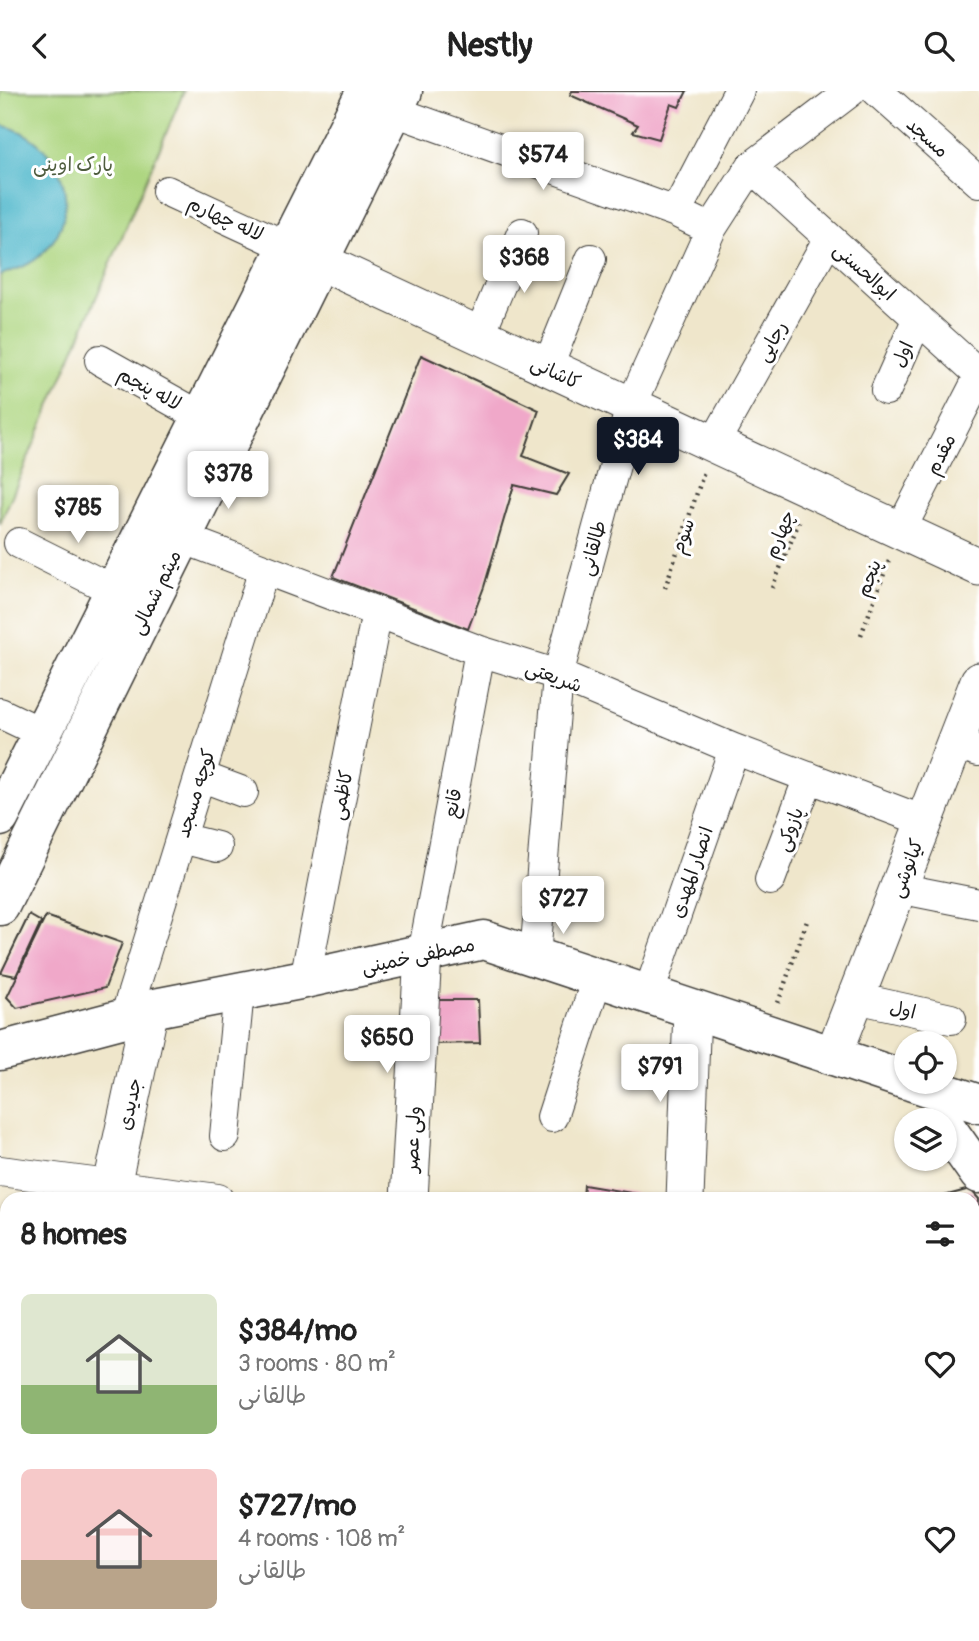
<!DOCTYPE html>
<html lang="en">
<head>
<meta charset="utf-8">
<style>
	:root { --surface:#fff; --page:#f6f6f6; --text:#222; --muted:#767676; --accent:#111827 }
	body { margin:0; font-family:Pangolin,"Playpen Sans Arabic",sans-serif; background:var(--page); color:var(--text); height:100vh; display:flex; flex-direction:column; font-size:26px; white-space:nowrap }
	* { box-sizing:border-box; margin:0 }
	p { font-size:23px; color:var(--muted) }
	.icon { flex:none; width:38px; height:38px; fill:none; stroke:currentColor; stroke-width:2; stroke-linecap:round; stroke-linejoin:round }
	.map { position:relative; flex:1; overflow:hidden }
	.panel { position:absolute; left:0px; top:1101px; width:980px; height:450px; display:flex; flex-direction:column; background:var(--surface); border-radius:21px 21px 0 0; box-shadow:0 2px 5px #0004 }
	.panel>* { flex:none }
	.buttons { position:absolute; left:894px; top:940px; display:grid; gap:14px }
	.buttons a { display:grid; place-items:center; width:63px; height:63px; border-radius:50%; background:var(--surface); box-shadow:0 2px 5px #0004; font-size:35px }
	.price { position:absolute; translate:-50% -60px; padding:0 16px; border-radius:7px; background:#fff; color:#222; font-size:23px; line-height:46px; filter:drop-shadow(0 2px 4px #0008) }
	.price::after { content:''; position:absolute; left:50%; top:42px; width:21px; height:16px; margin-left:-10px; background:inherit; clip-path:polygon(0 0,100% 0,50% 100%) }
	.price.active { background:var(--accent); color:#fff }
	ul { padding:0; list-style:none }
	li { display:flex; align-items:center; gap:21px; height:175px; padding:0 21px }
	li span { display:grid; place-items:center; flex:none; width:196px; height:140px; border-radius:10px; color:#555 }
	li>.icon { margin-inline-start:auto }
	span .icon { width:84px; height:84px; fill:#fffc; stroke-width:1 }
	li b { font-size:30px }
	h2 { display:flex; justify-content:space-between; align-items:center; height:84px; padding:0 21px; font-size:30px }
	header { display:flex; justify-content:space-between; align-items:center; height:91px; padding:0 21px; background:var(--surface); font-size:32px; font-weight:700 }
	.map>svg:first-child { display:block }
</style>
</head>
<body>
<header><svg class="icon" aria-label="back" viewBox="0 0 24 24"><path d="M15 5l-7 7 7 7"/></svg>Nestly<svg class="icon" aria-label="search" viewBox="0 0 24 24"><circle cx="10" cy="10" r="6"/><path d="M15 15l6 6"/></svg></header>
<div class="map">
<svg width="979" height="1550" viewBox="0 0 979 1550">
	<rect width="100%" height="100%" fill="#fff"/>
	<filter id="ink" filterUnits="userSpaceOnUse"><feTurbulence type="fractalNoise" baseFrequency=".0143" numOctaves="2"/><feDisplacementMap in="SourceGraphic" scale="14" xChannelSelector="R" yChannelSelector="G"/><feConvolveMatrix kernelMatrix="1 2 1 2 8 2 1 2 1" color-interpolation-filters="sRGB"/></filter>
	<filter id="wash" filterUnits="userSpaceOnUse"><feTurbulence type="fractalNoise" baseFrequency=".00686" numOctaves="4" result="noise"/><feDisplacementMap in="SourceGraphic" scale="28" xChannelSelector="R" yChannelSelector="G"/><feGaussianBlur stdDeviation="1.57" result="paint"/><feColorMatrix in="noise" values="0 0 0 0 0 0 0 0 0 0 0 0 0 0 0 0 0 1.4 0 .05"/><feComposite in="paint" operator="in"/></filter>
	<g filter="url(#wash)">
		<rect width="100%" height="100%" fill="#efe6cb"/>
		<path fill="#aed681" stroke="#65794e" stroke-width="2" d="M0 0H184L0 433Z
			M973 1163H979V1550H910V1544H973Z"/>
		<path fill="#4cb6ca" stroke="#346973" stroke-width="2" d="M0 34C59 45 89 118 43 162 31 174 16 179 0 184Z"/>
		<g id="blocks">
			<path fill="#f0a8c9" d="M572 0H687L679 16 671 13 659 48 633 41 638 34 570 4Z
				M421 264 539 319 523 365 569 383 556 404 514 394 484 496 468 538 333 486Z
				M29 824 41 831 16 885 1 882Z
				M46 825 122 852 105 897 17 917 7 906Z
				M429 909H478L480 952 431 953Z
				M584 1094 655 1106V1108H583Z
				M970 1098 979 1108V1140L973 1141V1108L937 1107Z"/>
		</g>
	</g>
	<g filter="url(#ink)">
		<use href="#blocks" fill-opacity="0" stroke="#3c3a36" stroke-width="2"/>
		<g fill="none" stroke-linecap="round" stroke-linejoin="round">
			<g stroke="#3c3a36" stroke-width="32">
				<path id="minor" d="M877 0 979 91
					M394 20 676 121 711 138
					M751 76 979 283
					M167 100 286 155
					M676 121 739 0
					M479 245 522 142
					M100 269 200 325
					M547 277 591 168
					M886 299 918 227
					M713 354 829 147
					M900 440 979 286
					M182 447 480 560 558 584 734 658 924 730
					M19 452 115 500
					M0 622 42 642
					M954 653 979 660
					M200 685 243 701
					M181 747 217 756
					M770 789 809 686
					M898 797 979 813
					M423 863 480 560
					M535 866 558 584 631 315 711 138 751 76 851 0
					M305 888 377 521
					M648 904 734 658
					M856 907 951 928
					M125 927 264 478
					M552 1026 597 887
					M225 1045 239 900
					M0 1080 218 1108
					M0 1242 7 1244
					M0 1402 7 1404
					M161 1550 162 1544
					M785 1550 786 1544"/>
			</g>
			<g stroke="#3c3a36" stroke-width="39">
				<path id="tertiary" d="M291 157 979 476
					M833 965 979 590
					M109 1108 150 918
					M409 1108 423 863
					M685 1108 692 919
					M24 1550 26 1544
					M383 1550 384 1544
					M681 1550V1544"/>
			</g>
			<g stroke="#3c3a36" stroke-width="41">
				<path id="secondary" d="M0 726 366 0
					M0 815 403 0
					M0 960 125 927 150 918 305 888 484 849 906 989
					M910 990 979 1013
					M945 1035 979 1083"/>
			</g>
			<path stroke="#3c3a36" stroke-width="4.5" stroke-dasharray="2 5" stroke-linecap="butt" d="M665 497 704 381
				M772 497 801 426
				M861 544 890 467
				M778 912 807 830
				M878 1544V1550"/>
			<use href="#minor" stroke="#fff" stroke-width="30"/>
			<use href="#tertiary" stroke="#fff" stroke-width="37"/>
			<use href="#secondary" stroke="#fff" stroke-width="38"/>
		</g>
	</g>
	<g text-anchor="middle" stroke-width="6" stroke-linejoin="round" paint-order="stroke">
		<g font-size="19" fill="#1c1c1c" stroke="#fff">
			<text transform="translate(928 46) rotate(42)" y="7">مسجد</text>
			<text transform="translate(226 127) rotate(25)" y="7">لاله چهارم</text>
			<text transform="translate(865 180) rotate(42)" y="7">ابوالحسنی</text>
			<text transform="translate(771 250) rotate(-61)" y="7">رجایی</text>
			<text transform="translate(902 263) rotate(-66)" y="7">اول</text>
			<text transform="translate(556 281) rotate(25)" y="7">کاشانی</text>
			<text transform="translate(150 297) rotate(29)" y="7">لاله پنجم</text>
			<text transform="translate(940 363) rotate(-63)" y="7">مقدم</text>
			<text transform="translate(779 443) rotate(-68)" y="7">چهارم</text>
			<text transform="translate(682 445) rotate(-71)" y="7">سوم</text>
			<text transform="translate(592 457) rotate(-75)" y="7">طالقانی</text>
			<text transform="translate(868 487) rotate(-69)" y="7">پنجم</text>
			<text transform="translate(155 501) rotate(-64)" y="7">میثم شمالی</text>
			<text transform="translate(554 585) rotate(20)" y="7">شریعتی</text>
			<text transform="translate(195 702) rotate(-73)" y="7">کوچه مسجد</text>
			<text transform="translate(341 704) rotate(-79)" y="7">کاظمی</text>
			<text transform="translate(452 712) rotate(-79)" y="7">قانع</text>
			<text transform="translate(789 738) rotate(-69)" y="7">پازوکی</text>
			<text transform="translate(906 777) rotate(-69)" y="7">کیانوشی</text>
			<text transform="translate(691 781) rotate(-71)" y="7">انصار المهدی</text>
			<text transform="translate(418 864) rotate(-12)" y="7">مصطفی خمینی</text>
			<text transform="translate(903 918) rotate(13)" y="7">اول</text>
			<text transform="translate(129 1013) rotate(-78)" y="7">جدیدی</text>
			<text transform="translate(412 1048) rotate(-87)" y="7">ولی عصر</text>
		</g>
		<g font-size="19" fill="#4f5d3f" stroke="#fff">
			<text x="73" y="80">پارک اوینی</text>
		</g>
	</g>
</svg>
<div class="buttons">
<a><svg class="icon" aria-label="locate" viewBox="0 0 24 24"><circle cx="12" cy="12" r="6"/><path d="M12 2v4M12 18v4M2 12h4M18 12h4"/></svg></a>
<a><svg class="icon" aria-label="layers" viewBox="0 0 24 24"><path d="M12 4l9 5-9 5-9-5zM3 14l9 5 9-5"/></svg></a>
</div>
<b class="price" style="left:543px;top:101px">$574</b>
<b class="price" style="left:524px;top:204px">$368</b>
<b class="price active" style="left:638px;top:386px">$384</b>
<b class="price" style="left:228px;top:420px">$378</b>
<b class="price" style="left:78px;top:454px">$785</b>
<b class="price" style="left:563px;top:845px">$727</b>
<b class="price" style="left:387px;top:984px">$650</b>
<b class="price" style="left:660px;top:1013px">$791</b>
<section class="panel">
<h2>8 homes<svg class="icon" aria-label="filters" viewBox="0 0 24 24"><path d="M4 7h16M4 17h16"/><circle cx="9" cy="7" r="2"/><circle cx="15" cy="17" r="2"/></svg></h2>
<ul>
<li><span style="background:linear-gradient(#dfe7d0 65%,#8fb573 0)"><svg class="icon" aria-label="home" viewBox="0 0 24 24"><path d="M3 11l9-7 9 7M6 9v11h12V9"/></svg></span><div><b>$384/mo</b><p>3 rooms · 80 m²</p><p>طالقانی</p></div><svg class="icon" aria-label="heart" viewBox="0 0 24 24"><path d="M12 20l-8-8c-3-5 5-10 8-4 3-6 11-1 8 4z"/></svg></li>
<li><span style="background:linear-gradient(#f6c9c9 65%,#b9a48a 0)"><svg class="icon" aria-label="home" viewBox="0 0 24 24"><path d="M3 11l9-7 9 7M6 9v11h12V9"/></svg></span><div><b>$727/mo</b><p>4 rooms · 108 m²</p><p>طالقانی</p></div><svg class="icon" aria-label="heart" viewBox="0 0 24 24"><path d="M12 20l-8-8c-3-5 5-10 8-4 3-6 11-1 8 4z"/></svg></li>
</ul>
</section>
</div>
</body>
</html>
